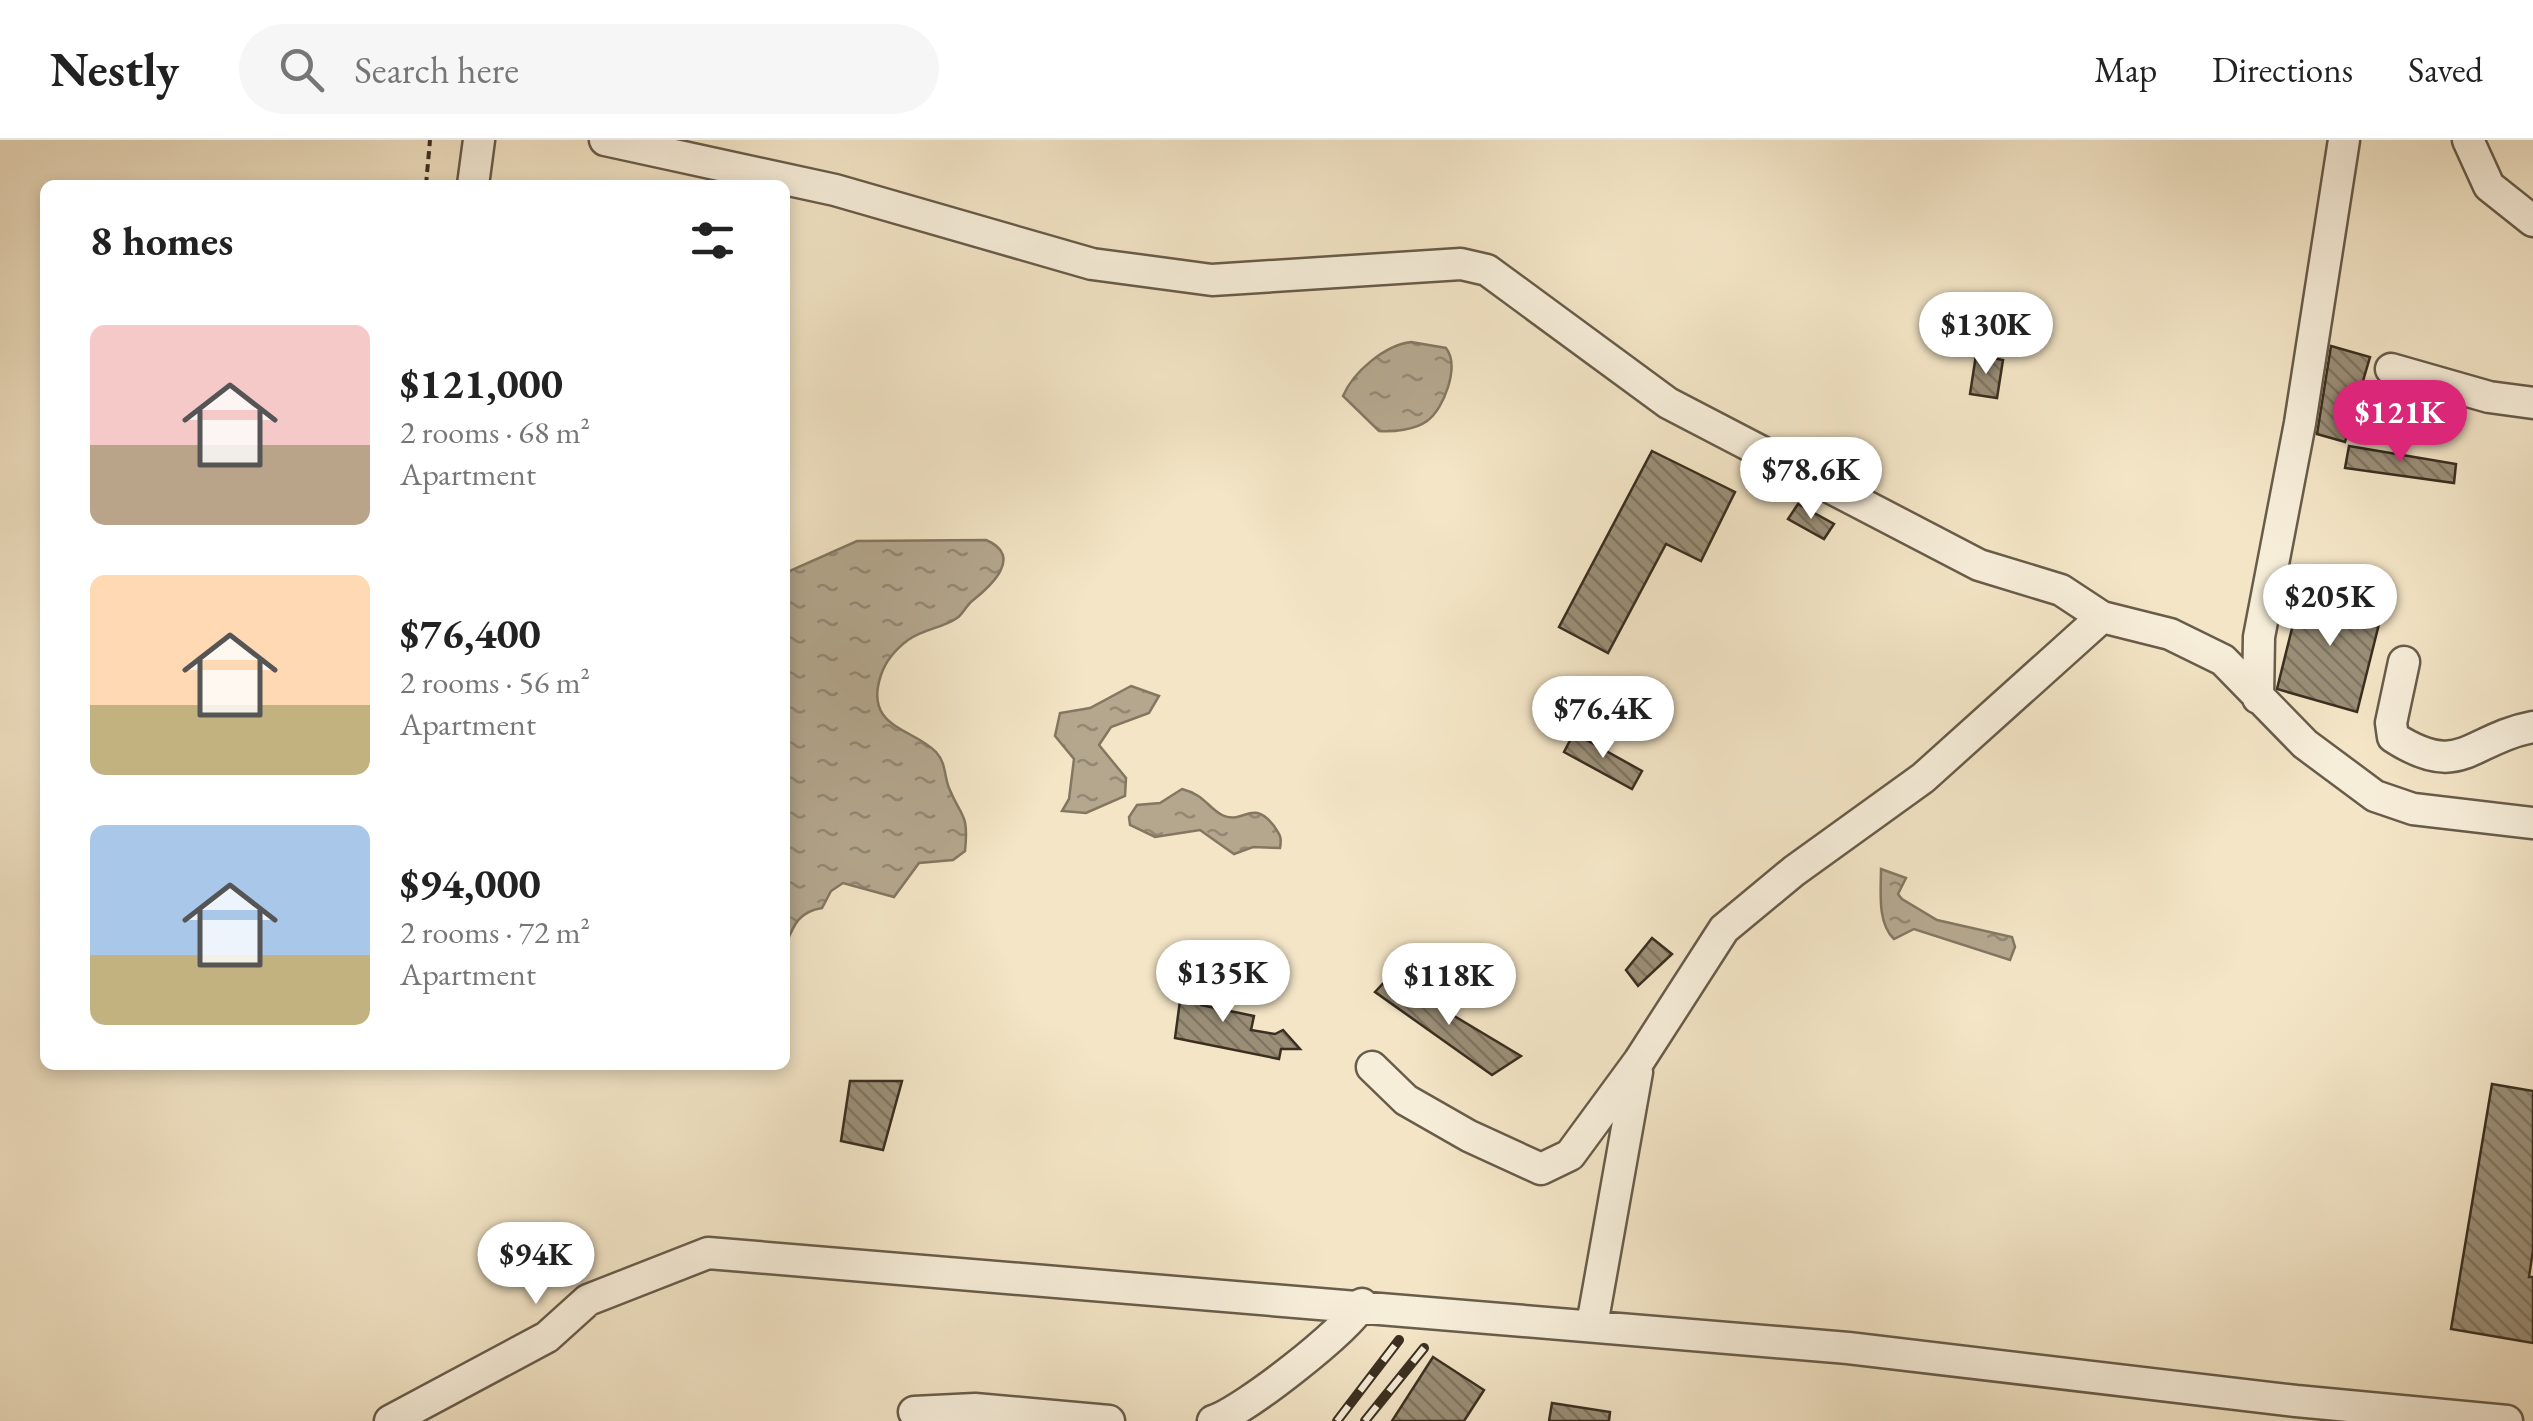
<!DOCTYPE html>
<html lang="en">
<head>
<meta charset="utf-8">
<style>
	:root { --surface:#fff; --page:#f6f6f6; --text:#222; --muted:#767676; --line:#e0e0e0; --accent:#db2777 }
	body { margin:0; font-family:"EB Garamond",serif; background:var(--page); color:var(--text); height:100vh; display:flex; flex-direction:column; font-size:38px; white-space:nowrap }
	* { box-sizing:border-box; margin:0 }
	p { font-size:32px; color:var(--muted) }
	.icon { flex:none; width:55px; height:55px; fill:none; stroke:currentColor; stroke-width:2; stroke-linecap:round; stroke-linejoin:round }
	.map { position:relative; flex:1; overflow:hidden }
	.drawer { position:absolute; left:40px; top:40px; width:750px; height:890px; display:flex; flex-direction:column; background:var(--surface); border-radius:15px; box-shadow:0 5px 15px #0003 }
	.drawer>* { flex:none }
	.price { position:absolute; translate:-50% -85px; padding:0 22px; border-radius:35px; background:#fff; color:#222; font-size:32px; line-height:65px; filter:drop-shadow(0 2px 5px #0008) }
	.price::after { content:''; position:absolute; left:50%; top:60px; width:30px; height:22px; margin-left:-15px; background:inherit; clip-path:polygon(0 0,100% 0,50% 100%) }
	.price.current { background:var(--accent); color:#fff }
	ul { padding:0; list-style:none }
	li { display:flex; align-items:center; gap:30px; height:250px; padding:0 50px }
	li span { display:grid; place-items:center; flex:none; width:280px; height:200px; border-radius:15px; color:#555 }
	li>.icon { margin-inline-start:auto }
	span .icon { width:120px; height:120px; fill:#fffc; stroke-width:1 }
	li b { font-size:42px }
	h2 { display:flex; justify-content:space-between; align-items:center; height:120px; padding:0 50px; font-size:42px }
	header { display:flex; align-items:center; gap:60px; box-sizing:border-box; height:140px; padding:0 50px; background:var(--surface); border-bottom:2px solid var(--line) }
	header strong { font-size:48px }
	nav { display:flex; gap:55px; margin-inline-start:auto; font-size:35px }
	.search { width:700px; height:90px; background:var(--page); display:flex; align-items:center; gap:25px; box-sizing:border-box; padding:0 35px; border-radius:55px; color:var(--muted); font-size:38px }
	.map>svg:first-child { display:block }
</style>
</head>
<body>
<header>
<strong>Nestly</strong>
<div class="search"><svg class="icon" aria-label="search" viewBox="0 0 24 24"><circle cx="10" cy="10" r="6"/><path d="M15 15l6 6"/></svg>Search here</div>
<nav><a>Map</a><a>Directions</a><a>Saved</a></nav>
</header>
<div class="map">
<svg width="2533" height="1281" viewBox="0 0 2533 1281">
	<defs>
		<pattern id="water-ripples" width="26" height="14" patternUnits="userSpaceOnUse" patternTransform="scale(2.5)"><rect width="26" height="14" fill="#b4a78e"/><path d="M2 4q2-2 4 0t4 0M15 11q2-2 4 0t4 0" fill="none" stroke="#938874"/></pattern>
		<pattern id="building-back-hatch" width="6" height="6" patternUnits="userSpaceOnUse" patternTransform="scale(2.5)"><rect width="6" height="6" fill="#9a8e76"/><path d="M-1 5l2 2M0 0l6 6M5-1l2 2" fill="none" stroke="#7f7460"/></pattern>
	</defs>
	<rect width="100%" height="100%" fill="#f3e5c6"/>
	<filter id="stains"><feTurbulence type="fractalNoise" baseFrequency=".002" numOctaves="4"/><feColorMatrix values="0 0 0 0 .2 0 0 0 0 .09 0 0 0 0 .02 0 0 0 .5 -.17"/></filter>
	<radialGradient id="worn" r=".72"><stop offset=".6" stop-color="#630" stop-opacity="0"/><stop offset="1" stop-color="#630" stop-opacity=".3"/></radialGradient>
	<path fill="url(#water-ripples)" stroke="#837762" stroke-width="2.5" d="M1411 202 1446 208C1460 226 1444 269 1427 281 1415 290 1393 292 1379 291L1343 256C1353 232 1385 205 1411 202Z
		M986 400C1024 416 991 446 972 461 966 466 963 474 957 478 943 488 923 489 908 500 896 509 886 520 881 535 863 588 913 588 936 612 946 623 944 635 949 648 961 678 969 672 965 711L953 720 919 723 894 757 843 743 831 751 822 768C798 772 794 785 785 806V433L857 401Z
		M1131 546 1159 556 1149 573 1111 587 1099 605 1126 638 1125 656 1086 673 1062 671 1069 659 1074 619 1055 596 1060 573 1090 568Z
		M1182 649C1205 655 1207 667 1222 675 1243 686 1252 657 1274 686 1280 695 1282 697 1280 708L1253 707 1234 714 1200 690 1155 697 1130 685 1129 677 1137 665 1160 663Z
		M1881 729 1906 738 1898 754 1902 759 1937 780 2012 797 2015 807 2010 820 1914 789 1894 799C1877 783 1881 751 1881 729Z"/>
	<path fill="url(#building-back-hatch)" stroke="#3a2f20" stroke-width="2.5" d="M2331 206 2370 217 2345 302 2317 294Z
		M1976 215 2003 220 1997 258 1970 254Z
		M2349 306 2456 324 2454 343 2345 328Z
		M1652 311 1735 352 1701 421 1666 404 1608 513 1559 487Z
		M1798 364 1834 384 1824 399 1788 379Z
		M2302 448 2383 468 2357 572 2277 549Z
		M1574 593 1642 631 1632 649 1564 612Z
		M1652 798 1672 814 1638 846 1626 830Z
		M1184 831 1207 836 1201 865 1254 876 1251 890 1275 894 1283 890 1300 909H1281L1279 919 1175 898Z
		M1389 837 1521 916 1492 935 1375 852Z
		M850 941H902L883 1010 841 1001Z
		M2492 944 2533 951V1110L2529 1137H2533V1203L2451 1189Z
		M1433 1217 1484 1250 1464 1281H1392Z
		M1552 1263 1610 1272 1609 1281H1549Z"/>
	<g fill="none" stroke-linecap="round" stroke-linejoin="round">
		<g stroke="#685c4a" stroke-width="35">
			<path id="minor" d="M605 0 835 50 1092 124 1212 140 1461 124 1487 130 1668 263 1979 425 2061 450 2102 477 2170 494 2223 520 2305 604 2375 656 2413 669 2533 683
				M2468 0 2489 46 2533 81
				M473 45 479 0
				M2391 229 2489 257 2533 263
				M2404 522 2391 583 2393 597C2461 641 2469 599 2533 587
				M2258 558 2259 497 2300 283 2344 0
				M1372 927 1406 960 1469 996 1541 1029 1570 1015 1639 921 1724 789 1794 731 1923 638 2102 477
				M1592 1185 1637 932
				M914 1272 975 1269 1109 1281
				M390 1281 547 1197 588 1160 708 1113 1848 1208 2296 1261 2507 1281
				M1213 1281C1244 1271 1346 1191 1362 1164"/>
		</g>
		<path stroke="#3a2f20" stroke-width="4" stroke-dasharray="8 5" stroke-linecap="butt" d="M426 45 430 0"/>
		<use href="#minor" stroke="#f7eeda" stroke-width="30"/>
		<g stroke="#3a2f20" stroke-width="10">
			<path id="rail" d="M1337 1281 1399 1200
				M1365 1281 1424 1208"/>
		</g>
		<use href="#rail" stroke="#f7eeda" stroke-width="6" stroke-dasharray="19" stroke-linecap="butt"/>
	</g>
	<rect width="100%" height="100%" filter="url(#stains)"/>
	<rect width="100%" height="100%" fill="url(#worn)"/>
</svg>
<b class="price" style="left:1986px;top:237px">$130K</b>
<b class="price current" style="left:2400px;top:325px">$121K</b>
<b class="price" style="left:1811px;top:382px">$78.6K</b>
<b class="price" style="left:2330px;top:509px">$205K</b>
<b class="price" style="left:1603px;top:621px">$76.4K</b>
<b class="price" style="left:1223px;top:885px">$135K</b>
<b class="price" style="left:1449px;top:888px">$118K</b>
<b class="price" style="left:536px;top:1167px">$94K</b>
<section class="drawer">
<h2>8 homes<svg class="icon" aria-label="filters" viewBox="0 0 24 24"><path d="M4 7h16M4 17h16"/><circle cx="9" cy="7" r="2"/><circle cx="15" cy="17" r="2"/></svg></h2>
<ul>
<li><span style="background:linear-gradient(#f6c9c9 60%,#b9a48a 0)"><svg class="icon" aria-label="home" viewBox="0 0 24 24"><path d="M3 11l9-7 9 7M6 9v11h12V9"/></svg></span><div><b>$121,000</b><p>2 rooms · 68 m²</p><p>Apartment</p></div></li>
<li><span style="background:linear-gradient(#ffd9b3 65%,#c2b280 0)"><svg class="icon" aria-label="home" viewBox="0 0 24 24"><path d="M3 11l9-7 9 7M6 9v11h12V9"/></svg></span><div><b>$76,400</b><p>2 rooms · 56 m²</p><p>Apartment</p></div></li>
<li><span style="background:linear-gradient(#a9c7e8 65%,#c2b280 0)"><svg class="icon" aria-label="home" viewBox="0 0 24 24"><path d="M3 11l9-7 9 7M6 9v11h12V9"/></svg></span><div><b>$94,000</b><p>2 rooms · 72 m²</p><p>Apartment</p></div></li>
</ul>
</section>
</div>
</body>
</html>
